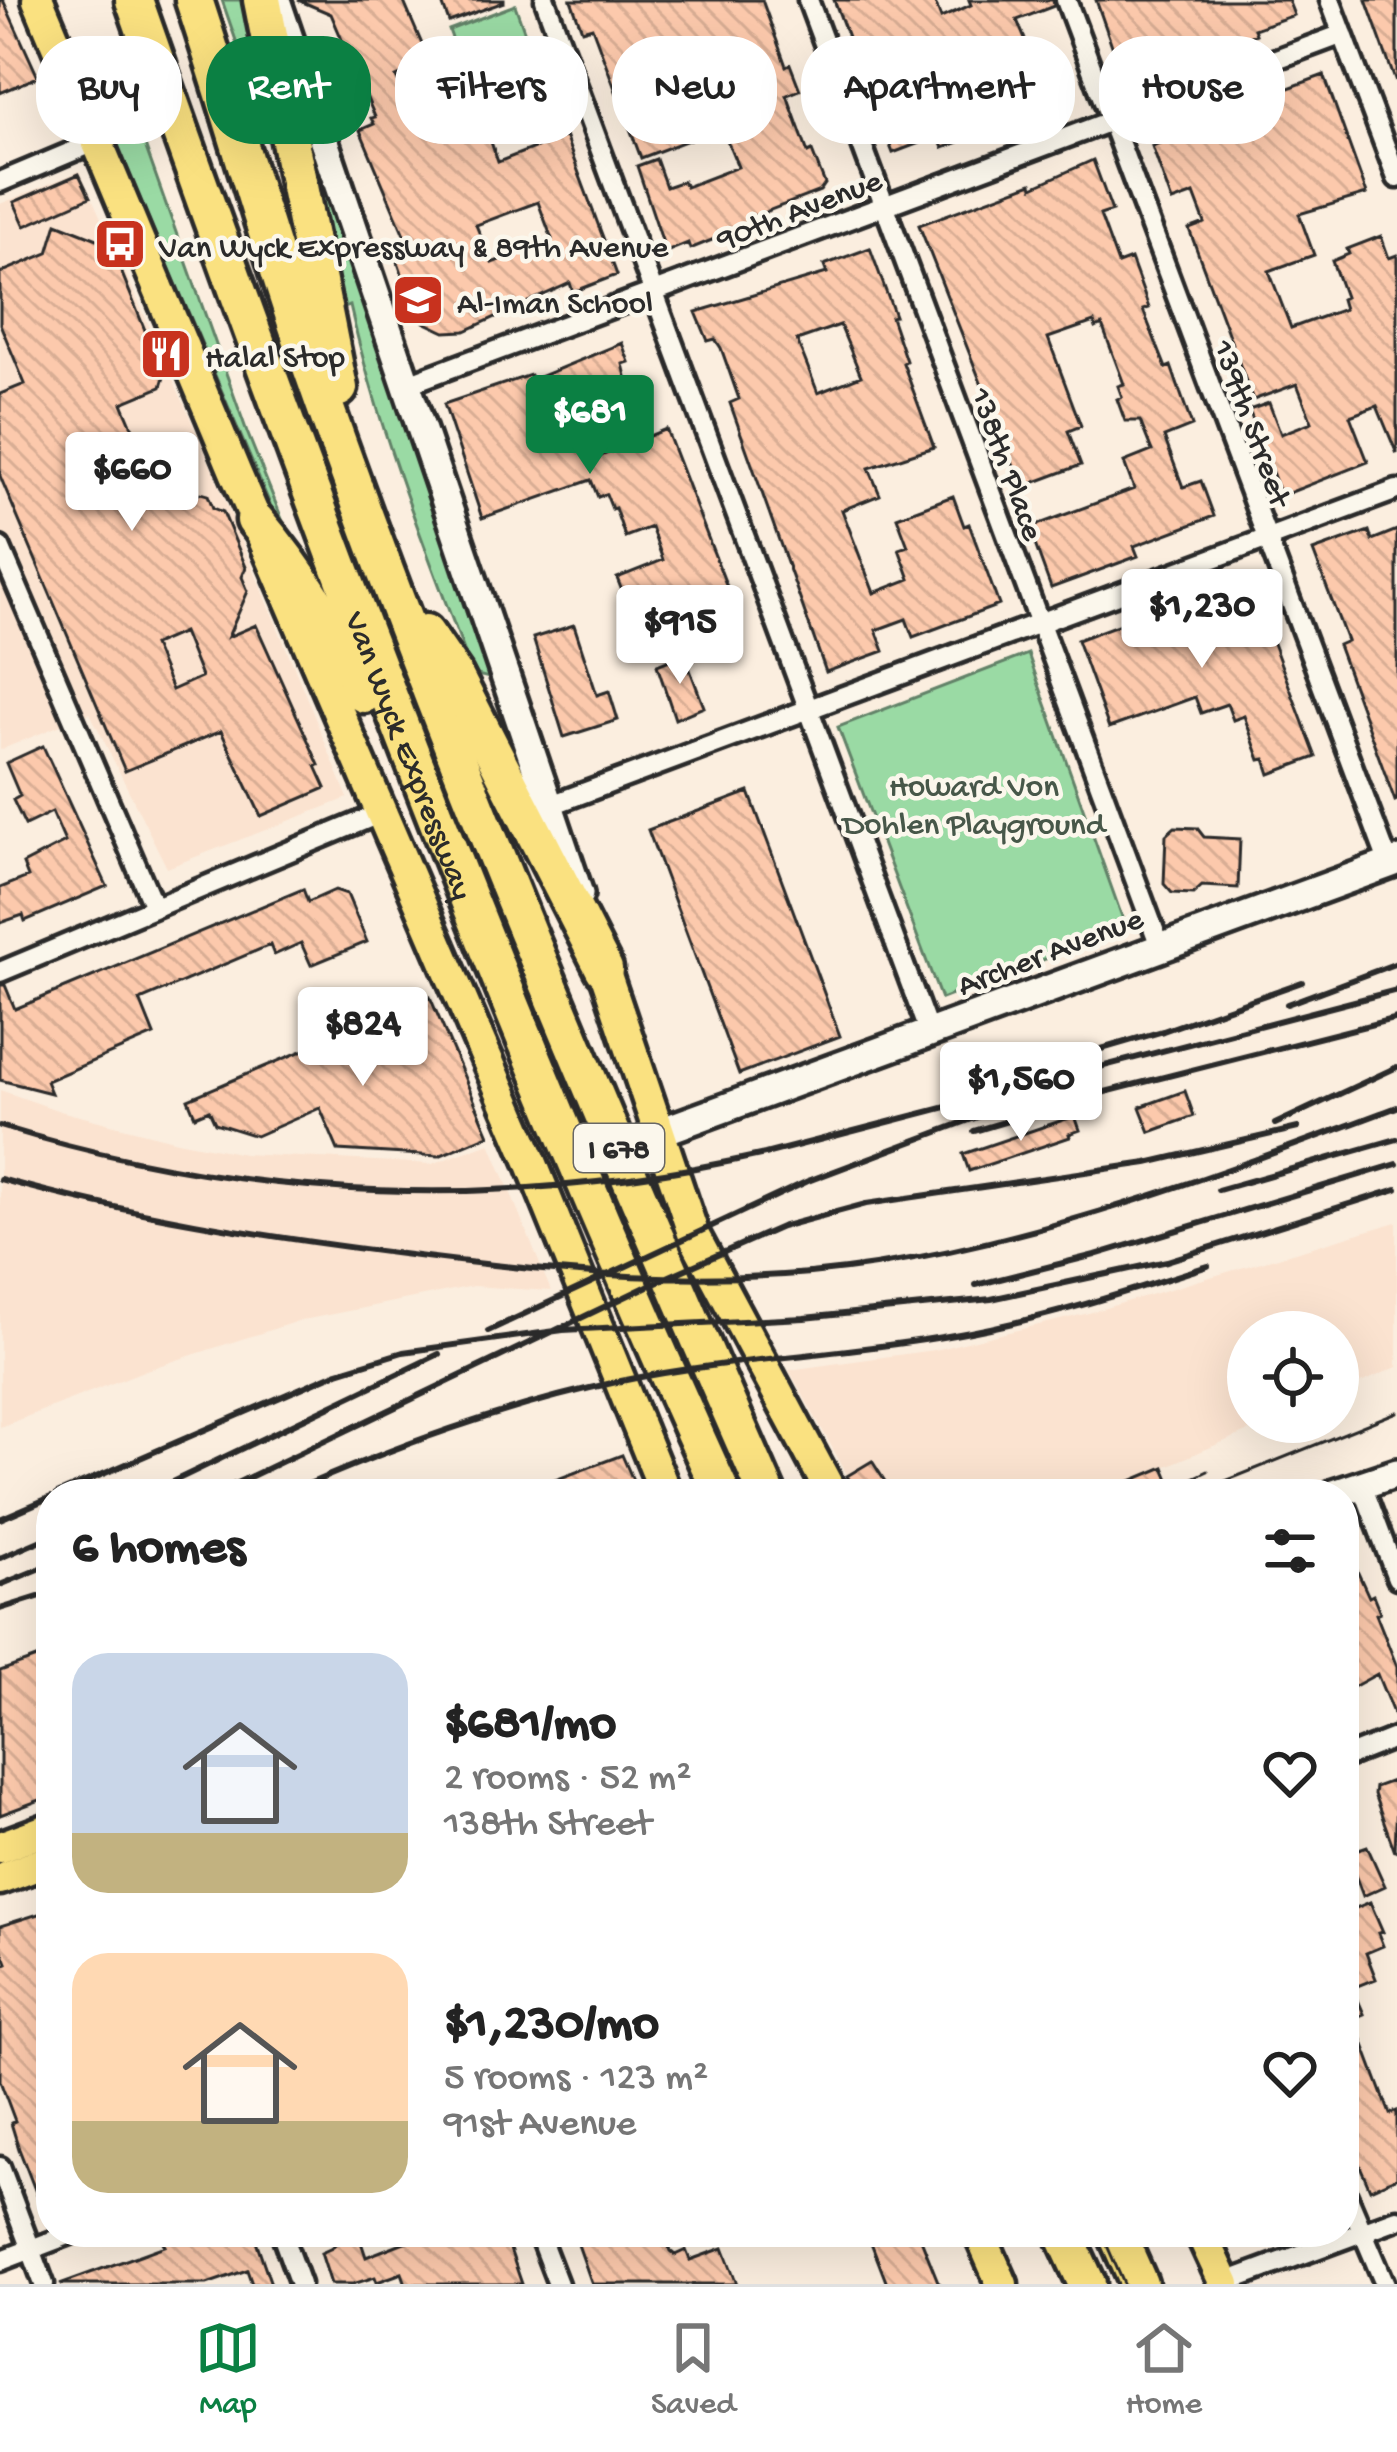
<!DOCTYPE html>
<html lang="en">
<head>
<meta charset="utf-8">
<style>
	:root { --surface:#fff; --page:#f2f2f2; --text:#222; --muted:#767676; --line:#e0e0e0; --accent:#0b8043 }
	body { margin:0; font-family:"Gochi Hand",sans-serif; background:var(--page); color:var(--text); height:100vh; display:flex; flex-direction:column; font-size:45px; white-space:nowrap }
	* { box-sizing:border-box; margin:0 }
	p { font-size:39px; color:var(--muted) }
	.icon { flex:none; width:66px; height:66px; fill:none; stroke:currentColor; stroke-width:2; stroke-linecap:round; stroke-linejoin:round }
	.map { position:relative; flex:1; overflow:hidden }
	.details { position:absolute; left:36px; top:1479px; width:1323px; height:768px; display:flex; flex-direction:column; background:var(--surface); border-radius:48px; box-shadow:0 12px 48px #0002 }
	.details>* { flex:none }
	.top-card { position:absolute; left:36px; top:36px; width:1326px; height:108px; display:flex; gap:24px }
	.fabs { position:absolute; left:1227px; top:1311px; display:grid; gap:24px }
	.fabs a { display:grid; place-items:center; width:132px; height:132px; border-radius:50%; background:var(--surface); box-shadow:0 12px 48px #0002; font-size:60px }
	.price { position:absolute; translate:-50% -102px; padding:0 27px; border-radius:12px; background:#fff; color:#222; font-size:39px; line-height:78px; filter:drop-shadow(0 3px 6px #0008) }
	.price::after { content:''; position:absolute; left:50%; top:72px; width:36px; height:27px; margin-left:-18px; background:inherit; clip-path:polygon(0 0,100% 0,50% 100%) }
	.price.current { background:var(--accent); color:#fff }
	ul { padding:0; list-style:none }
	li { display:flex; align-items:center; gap:36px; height:300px; padding:0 36px }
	li span { display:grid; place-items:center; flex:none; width:336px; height:240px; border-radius:36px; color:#555 }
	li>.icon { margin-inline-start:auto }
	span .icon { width:144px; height:144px; fill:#fffc; stroke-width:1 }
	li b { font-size:51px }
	h2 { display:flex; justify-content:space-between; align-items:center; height:144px; padding:0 36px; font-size:51px }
	.chip { padding:0 42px; border-radius:48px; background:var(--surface); box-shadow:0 12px 48px #0002; font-size:42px; line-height:108px }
	.chip.current { background:var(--accent); color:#fff }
	.tab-bar { display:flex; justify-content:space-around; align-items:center; height:168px; border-top:3px solid var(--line); background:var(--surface); font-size:33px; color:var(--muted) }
	.tab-bar a { display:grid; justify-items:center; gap:6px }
	.tab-bar .current { color:var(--accent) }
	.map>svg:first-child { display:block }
</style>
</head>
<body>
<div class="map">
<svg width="1397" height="2284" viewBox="0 0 1397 2284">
	<defs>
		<pattern id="building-back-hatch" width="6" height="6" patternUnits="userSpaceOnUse" patternTransform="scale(3)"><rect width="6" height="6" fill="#fcc9ac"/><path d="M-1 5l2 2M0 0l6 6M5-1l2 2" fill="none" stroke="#d8ad94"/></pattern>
	</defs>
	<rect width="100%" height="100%" fill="#fbeedf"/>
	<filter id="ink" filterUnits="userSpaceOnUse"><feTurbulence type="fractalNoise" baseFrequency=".00833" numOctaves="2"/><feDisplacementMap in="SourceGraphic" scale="24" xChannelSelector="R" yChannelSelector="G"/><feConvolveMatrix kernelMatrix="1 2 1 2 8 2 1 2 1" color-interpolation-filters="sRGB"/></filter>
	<g filter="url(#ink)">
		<path fill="#fbe3d0" d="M80 171 201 442 348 798 167 868 90 713 0 750V204Z
			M0 1090 60 1111 177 1141 244 1154 432 1164 490 1143 551 1291 473 1286 298 1321 146 1370 0 1427Z
			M1397 1222V1367L1338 1393V1332H1248V1422H1270L1164 1467 1175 1494H858L789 1370 934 1350 1085 1314Z"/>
		<path fill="#9adaa4" stroke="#628268" stroke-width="3" d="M222 0H247L299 224Z
			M515 5 530 47 464 71 449 30Z
			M120 75 247 432 290 539 286 542 90 81Z
			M294 121 309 127 493 679 473 674C427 553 379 433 350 306L340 309Z
			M1028 654 1126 928 941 999 838 727Z"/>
		<path fill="url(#building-back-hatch)" stroke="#2b2b2b" stroke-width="3" fill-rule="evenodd" d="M0 0H3L38 77 0 93Z
			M298 0H403L430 63 396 77 410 109 424 103 439 138 484 122 498 162 565 136 617 275 573 292 570 283 465 331 445 332 424 322 414 308 391 243 405 237 360 130 374 124 371 118 375 117 331 14ZM538 202 552 239 492 263 476 225Z
			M441 0H504V2L449 22Z
			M571 0H762L786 66 790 64 800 90 787 95 808 153 812 151 825 184 820 191 747 219 749 225 712 240 690 249 688 243 666 252 637 166 656 159 666 187 683 181 686 187 738 167 724 133 763 120 749 82 713 96 688 37 652 50 673 110 687 104 699 136 641 158 592 27 582 30Z
			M834 0H934L941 18 971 5 969 0H1053L1054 6 1017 20 1052 105 1002 119 981 130 983 133 943 148 938 136 893 153 875 107 942 82 946 77 934 47 862 74Z
			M1096 0H1288L1294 15 1254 29 1256 34 1149 73 1151 79 1132 86 1125 83Z
			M1366 0H1397V80H1395Z
			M525 54 532 73 488 89 482 70Z
			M1324 75 1367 194 1299 214 1314 255 1269 271 1291 328 1344 309 1341 299 1345 297 1332 261 1349 254 1347 249 1381 236 1389 258 1397 255V454L1377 406 1350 416 1368 462 1281 496 1249 410 1269 403 1281 434 1312 422 1297 384 1253 400 1189 229 1205 223 1194 194 1172 202 1152 146 1201 127 1199 121Z
			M1093 160 1112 211 1100 215 1118 264 1131 259 1149 308 1143 310 1166 368 1171 366 1192 426 1164 437 1183 487 1201 481 1214 516 1134 546 1138 556 1051 588 1029 528 1134 489 1124 462 1152 451 1140 421H1125L1117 399 1122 397 1118 386 1124 384 1102 325 1096 328 1094 322 1048 338 1081 426 1068 431 1081 465 1022 487 919 225 1032 183 1033 187Z
			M79 174 90 197 25 226 14 202Z
			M57 223 110 244 164 377 161 387 122 403 163 500 177 494 186 499 201 493 208 495 213 508 223 512 246 567 242 577 248 591 228 637 256 625 319 765 316 766 326 788 261 816 221 731 125 771 0 476V394L25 384 0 324V273L48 253ZM183 632 201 677 172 690 153 645Z
			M870 248 895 316 891 317 906 361 903 363 934 447 869 468 880 495 842 510 874 593 910 579 899 549 908 546 897 517 953 496 964 526 969 524 999 605 913 637 906 619 876 630 884 651 826 672 730 403 739 399 721 348 715 339 708 341 696 312 827 273 824 265ZM840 325 861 376 818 393 797 340Z
			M622 343 629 362 623 364 631 397 614 403 611 396 577 411 592 451 601 447V456L666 429 727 587 693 600 699 614 634 639 627 621 633 619 617 578 663 560 651 527 625 537 615 508 612 509 606 494 598 497 591 480 482 518 444 404 530 375 532 380Z
			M1397 530V800L1395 801 1338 645 1347 641 1313 551 1369 531 1372 540Z
			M1249 580 1316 757 1270 774 1265 759 1260 760 1244 716 1233 720 1227 704 1201 713 1195 697 1109 728 1077 640 1120 624 1121 629Z
			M574 625 597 695 609 691 618 720 564 737 533 638Z
			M684 654 704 707 675 719 657 665Z
			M43 746 107 886 25 921 23 915 0 923V888L28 877 23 864 65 842 52 812 25 825 13 800 20 796 6 763Z
			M749 792 840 1036 739 1074 648 830Z
			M1175 827 1197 828 1204 837 1240 839 1238 888 1202 886 1193 894 1172 893 1164 884 1166 835Z
			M303 889 308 902 335 890 347 894 367 942 311 965 301 943 274 955 270 945 140 1000 154 1035 46 1081 51 1093 0 1080V985H5L15 1009Z
			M430 997 489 1135 439 1156 338 1150 320 1108 256 1136 215 1123 209 1110 195 1116 188 1099Z
			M1185 1091 1194 1116 1150 1132 1140 1107Z
			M1075 1116 1080 1130 1069 1134 1070 1137 969 1171 963 1154Z
			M622 1455 639 1494H523V1492Z
			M872 1461 893 1494H858L847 1476Z
			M1164 1467 1175 1494H1100Z
			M1344 1542 1369 1597 1373 1595 1380 1612 1376 1614 1397 1667V1723L1377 1674 1344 1692Z
			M39 1657 51 1690V1796L0 1815V1671Z
			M1392 1781 1397 1796 1395 1852 1374 1794 1375 1787Z
			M1367 1846 1385 1886 1363 1896 1354 1872 1344 1875V1854Z
			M1370 1902 1383 1932 1378 1933 1383 1946 1366 1953 1376 1979 1353 1988 1364 2014 1354 2018 1390 2114 1397 2111V2177L1370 2189 1344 2129V1913Z
			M51 1910V2104L43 2107 51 2128 37 2133 51 2176 50 2228 19 2149 11 2123 15 2121 0 2081V1966L7 1963 0 1945V1926Z
			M189 2232H253L271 2284H252L247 2270 207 2284H60L165 2246 163 2242Z
			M404 2232H504L522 2284H406L402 2273 377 2282 375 2277 353 2284H331L321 2253 332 2248 339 2239 358 2233 366 2257 407 2241Z
			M585 2232H642L647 2245 665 2239 670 2251 675 2255 686 2250 690 2260 723 2248 737 2284H592L575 2236Z
			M867 2232H918L939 2284H887Z"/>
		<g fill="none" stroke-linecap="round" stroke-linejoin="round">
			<g stroke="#2b2b2b" stroke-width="27">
				<path id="street" d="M545 0 929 1033
					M808 0 1160 946
					M1066 0 1389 864
					M1330 0 1397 178
					M0 182 95 142
					M408 384 1343 34
					M0 547 154 907
					M551 805 1397 490
					M0 972 381 813
					M1362 1485 1397 1578
					M1344 1758 1397 1737
					M0 2167 44 2284
					M1344 2188 1385 2284
					M281 2232 300 2284
					M538 2232 558 2284
					M0 2261 76 2232
					M1224 2283 1397 2219"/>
			</g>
			<g stroke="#2b2b2b" stroke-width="36">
				<path id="secondary" d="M276 0 579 894
					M660 1132 1397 861
					M1334 1494 1397 1473"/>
			</g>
			<g stroke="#2b2b2b" stroke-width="39">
				<path id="primary" d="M38 0 236 474 530 1159 666 1494
					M604 969 694 1236 832 1494
					M0 1847 51 1828
					M0 1879 51 1860
					M979 2232 1002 2284
					M1201 2232 1225 2284"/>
			</g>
			<g stroke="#2b2b2b" stroke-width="45">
				<g id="highway">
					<path id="s1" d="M134 0C311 505 500 1007 722 1494"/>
					<path d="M194 0C234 121 268 244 310 364 444 747 604 1123 767 1494"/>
					<path d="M262 0 339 388"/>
					<path d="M255 520C300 573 336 630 364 694"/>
					<path d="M425 633 454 675 604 969"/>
					<path d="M1063 2232 1087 2284"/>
					<path d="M1116 2232 1139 2284"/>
				</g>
			</g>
			<use href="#street" stroke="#fbf7ec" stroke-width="18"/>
			<use href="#secondary" stroke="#fbf7ec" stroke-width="27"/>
			<use href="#primary" stroke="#fae180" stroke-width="30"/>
			<use href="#highway" stroke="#fae180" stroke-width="36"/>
			<path stroke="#2b2b2b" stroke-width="3" d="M1160 1494 1208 1471
				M1193 1494 1397 1412
				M1101 2232 1124 2284"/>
			<path stroke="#2b2b2b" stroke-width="6" d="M1287 1004 1397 963
				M1016 1074 1163 1031 1302 982
				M1275 1124 1397 1067
				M0 1126C250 1203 510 1211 765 1154L1397 990
				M974 1131 1105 1092 1397 1018
				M0 1179C129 1215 261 1236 394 1253 554 1274 714 1290 875 1265 1056 1236 1226 1171 1397 1107
				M1218 1190 1397 1139
				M976 1285 1095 1255 1397 1164
				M488 1331 808 1181 988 1113
				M57 1494 338 1372 403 1352 563 1330 804 1318 991 1299 1167 1261 1397 1189
				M147 1494 439 1354
				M214 1494 654 1283 781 1227 866 1204 1147 1163 1298 1128
				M286 1494C395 1446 504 1406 621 1381 731 1358 844 1355 954 1335 1041 1320 1124 1293 1208 1266
				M0 1519 51 1497
				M0 1558 51 1536
				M0 1585 51 1564
				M0 1609 51 1593"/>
		</g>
	</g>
	<defs>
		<g id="bus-square" transform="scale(2.7)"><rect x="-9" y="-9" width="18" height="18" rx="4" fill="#c8321e" stroke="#fbf7ec"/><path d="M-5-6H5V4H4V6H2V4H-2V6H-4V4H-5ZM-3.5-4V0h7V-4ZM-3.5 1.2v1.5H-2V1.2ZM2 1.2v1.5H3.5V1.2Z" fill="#fff"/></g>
		<g id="school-square" transform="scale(2.7)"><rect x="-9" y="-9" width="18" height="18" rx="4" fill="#c8321e" stroke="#fbf7ec"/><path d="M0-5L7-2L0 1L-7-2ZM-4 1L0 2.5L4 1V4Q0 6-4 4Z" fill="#fff"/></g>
		<g id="restaurant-square" transform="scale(2.7)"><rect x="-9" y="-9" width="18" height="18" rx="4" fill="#c8321e" stroke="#fbf7ec"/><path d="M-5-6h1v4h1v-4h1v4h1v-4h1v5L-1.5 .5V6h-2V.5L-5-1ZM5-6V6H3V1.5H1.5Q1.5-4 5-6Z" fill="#fff"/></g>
	</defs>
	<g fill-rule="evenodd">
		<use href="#bus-square" x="120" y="244"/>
		<use href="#school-square" x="418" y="300"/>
		<use href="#restaurant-square" x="166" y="354"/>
	</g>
	<g text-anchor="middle" stroke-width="9" stroke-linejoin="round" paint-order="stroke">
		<rect fill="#fbf7ec" stroke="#696865" stroke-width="3" x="574" y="1124" width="90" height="48" rx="9"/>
		<g font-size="30" font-weight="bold" fill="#2b2b2b">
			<text x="619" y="1158">I 678</text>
		</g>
		<g font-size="33" fill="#2b2b2b" stroke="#fbf7ec">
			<text transform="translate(798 207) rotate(-21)" y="12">90th Avenue</text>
			<text transform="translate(1255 422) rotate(70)" y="12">139th Street</text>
			<text transform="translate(1010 463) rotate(70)" y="12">138th Place</text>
			<text dy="12" stroke="none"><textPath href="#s1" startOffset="804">Van Wyck Expressway</textPath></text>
			<text transform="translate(1049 949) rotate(-21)" y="12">Archer Avenue</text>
		</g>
		<g font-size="33" fill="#2b2b2b" stroke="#fbf7ec" text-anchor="start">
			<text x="159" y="256">Van Wyck Expressway &amp; 89th Avenue</text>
			<text x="457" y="312">Al-Iman School</text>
			<text x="205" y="366">Halal Stop</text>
		</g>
		<g font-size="33" fill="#475749" stroke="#fbf7ec">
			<text x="974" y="795">Howard Von<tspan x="974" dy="38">Dohlen Playground</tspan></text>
		</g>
	</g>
</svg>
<div class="fabs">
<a><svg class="icon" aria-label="locate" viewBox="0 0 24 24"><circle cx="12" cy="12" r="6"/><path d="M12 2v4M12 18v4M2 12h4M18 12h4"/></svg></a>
</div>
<b class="price current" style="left:590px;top:477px">$681</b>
<b class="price" style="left:132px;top:534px">$660</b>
<b class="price" style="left:1202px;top:671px">$1,230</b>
<b class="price" style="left:680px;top:687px">$915</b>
<b class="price" style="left:363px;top:1089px">$824</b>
<b class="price" style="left:1021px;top:1144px">$1,560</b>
<div class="top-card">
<a class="chip">Buy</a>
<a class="chip current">Rent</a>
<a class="chip">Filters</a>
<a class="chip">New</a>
<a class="chip">Apartment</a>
<a class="chip">House</a>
</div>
<section class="details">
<h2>6 homes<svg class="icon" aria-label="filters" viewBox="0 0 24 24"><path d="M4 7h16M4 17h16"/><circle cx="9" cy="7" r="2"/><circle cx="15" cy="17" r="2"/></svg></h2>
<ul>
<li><span style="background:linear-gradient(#c9d6e8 75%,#c2b280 0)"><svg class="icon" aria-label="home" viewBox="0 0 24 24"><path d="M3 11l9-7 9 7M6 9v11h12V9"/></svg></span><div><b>$681/mo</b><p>2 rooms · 52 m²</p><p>138th Street</p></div><svg class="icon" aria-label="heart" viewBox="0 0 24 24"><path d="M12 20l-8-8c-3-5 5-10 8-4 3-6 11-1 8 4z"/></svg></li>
<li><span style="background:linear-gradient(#ffd9b3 70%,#c2b280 0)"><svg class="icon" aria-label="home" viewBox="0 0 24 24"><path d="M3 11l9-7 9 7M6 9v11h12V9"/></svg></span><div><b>$1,230/mo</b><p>5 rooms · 123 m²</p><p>91st Avenue</p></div><svg class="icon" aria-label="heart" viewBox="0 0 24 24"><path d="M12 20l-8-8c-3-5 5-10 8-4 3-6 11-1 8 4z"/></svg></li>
</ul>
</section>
</div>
<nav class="tab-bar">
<a class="current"><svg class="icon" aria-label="map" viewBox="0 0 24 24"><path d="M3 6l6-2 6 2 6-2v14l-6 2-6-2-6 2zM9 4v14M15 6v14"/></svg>Map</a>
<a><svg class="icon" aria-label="saved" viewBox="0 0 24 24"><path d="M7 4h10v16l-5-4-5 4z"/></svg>Saved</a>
<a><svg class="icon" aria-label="home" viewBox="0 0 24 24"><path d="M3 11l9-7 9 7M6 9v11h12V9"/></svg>Home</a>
</nav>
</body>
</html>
